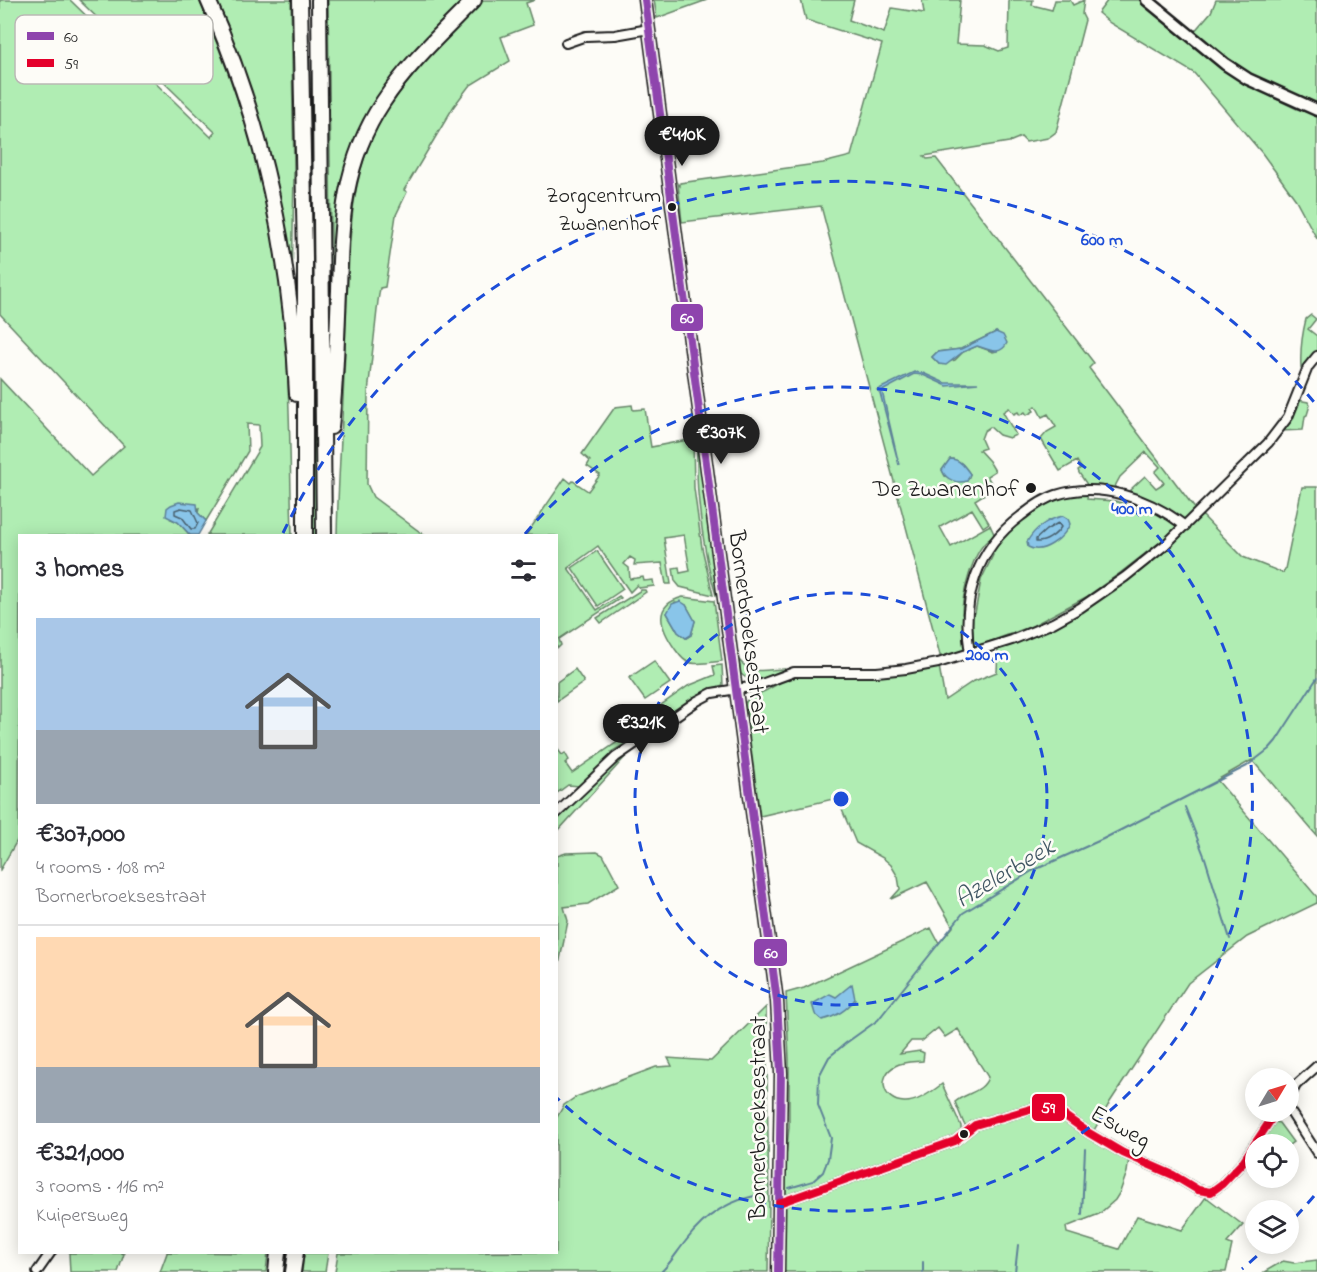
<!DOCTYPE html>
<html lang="en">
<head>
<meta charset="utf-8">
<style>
	:root { --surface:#fff; --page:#f2f2f3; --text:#2b2b33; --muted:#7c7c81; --line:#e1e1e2; --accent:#1c1c1c }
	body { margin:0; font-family:"Indie Flower",sans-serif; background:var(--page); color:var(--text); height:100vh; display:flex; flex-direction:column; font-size:22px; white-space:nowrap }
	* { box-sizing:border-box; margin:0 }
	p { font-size:20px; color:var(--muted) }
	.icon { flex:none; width:33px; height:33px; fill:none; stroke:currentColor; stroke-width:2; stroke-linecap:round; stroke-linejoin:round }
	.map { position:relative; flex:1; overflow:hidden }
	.panel { position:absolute; left:18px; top:534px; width:540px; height:720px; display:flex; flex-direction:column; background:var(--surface); border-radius:0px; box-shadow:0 3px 15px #0003 }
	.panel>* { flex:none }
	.needle { width:39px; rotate:52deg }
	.buttons { position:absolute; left:1245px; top:1068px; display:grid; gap:12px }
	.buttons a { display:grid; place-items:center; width:54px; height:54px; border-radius:50%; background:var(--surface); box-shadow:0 3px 15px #0003; font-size:30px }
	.price { position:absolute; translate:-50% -51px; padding:0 14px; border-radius:21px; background:var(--accent); color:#fff; font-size:20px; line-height:39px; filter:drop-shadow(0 2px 3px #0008) }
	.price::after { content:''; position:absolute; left:50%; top:36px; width:18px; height:14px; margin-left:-9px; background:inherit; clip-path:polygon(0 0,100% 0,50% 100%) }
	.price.selected { background:#222; color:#fff }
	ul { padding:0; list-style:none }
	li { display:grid; align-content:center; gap:12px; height:318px; padding:0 18px }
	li+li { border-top:2px solid var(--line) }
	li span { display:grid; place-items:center; height:186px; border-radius:0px; color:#555 }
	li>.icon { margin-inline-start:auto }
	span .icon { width:108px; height:108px; fill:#fffc; stroke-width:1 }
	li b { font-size:26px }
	h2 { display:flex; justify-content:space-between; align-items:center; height:72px; padding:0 18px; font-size:26px }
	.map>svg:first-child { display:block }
</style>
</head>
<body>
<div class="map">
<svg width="1317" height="1272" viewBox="0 0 1317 1272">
	<rect width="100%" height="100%" fill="#fdfcf7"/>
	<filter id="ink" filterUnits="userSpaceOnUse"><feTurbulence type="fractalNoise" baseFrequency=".0167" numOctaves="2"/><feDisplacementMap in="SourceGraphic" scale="12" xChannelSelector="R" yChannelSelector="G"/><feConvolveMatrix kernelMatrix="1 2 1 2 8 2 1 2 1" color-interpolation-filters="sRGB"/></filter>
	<g filter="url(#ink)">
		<path fill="#b0edb3" stroke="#668468" stroke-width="1.5" fill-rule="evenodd" d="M0 0H70L211 137 215 132 79 0H199C232 76 258 154 273 235 291 334 289 436 292 535H207L260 447 259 425 247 424 248 451 206 521 198 513 199 508 171 519 178 522 190 535 20 536 19 837 0 870V379L91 476 124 446 0 314Z
			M211 0H291L294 172 292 291 284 232Z
			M328 0H468L363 129 332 317Z
			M483 0H535L526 3 533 25 501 37 510 61 469 86 454 106 404 190 407 192 396 215 385 287 380 288 378 301 368 393 367 484 373 497 424 535 337 536C338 482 342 429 344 376 345 350 346 325 347 299 350 244 349 190 372 138 397 84 443 43 483 0Z
			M654 0H707L657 18Z
			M801 0H854L849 20 884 33 892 8 924 13 922 0H960L956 44 985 45 999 51 1008 48 1009 0H1033L1032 5 1052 10 1055 0H1070L1073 5 1084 0 1082 14 1085 20 1056 132 1048 138 1026 142 1021 137 1009 142 924 156 927 159 936 158 1094 363 1089 368 1196 510 1186 520 1180 519 1131 494 1130 490 1145 476 1156 488 1164 483 1155 472 1160 467 1146 452 1120 477 1113 490 1090 489 1079 473 1078 470 1081 468 1077 461 1060 471 1041 439 1047 432 1056 427 1048 414 1042 417 1036 406 1032 408 1034 411 1027 415 1025 412 1020 415 1018 412 1014 414 1009 408 1003 412 1016 435 1009 438 999 435 990 427 984 431 981 439 985 448 979 450 989 461 995 471 987 476 994 488 975 500 989 523 983 527 972 509 940 527 951 547 990 525 995 536C993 538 989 539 987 541 972 554 962 595 962 614L965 615 966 645 964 653 941 659 821 206 682 222 678 184 680 186V183L823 163 851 156 882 44 806 20ZM996 332 997 351 993 352 977 346 963 352 955 360 939 364 932 357 937 352 961 349ZM950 459C960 459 965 467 970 474L967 481 945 476 942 470Z
			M1108 0H1141L1246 82 1270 96 1297 109 1317 115V239L1296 200 1262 153 1194 73 1110 23 1098 13Z
			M1216 0H1317V105L1280 92 1231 64 1193 33 1211 12Z
			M313 196 316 220 319 535 313 536 310 218Z
			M1311 315 1316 319 1308 329 1317 336V352L1301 367C1300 350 1302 335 1306 319Z
			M1298 400 1308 402 1310 405 1307 415 1305 416 1303 430 1282 431Z
			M632 405 633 410 645 409 651 447 693 439 694 488 702 548 713 595 680 587 675 581 673 568 679 567 680 573 690 571 684 535 664 538 671 584H666L662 563 634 565 635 560 630 557 624 564 629 568 630 579 643 577 644 581 653 580 654 586 639 588 637 585 630 592 598 546 568 568 597 610 619 596 621 598 559 639 561 645 558 648 556 646V536L526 535 565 478 571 483 573 481 588 491 600 475 587 466 590 461 582 454 615 407Z
			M695 423 698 425 719 592 716 595C706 562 701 527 698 493 696 470 698 446 695 423Z
			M1302 487H1317V836L1252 760 1217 780 1317 897V903L1247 937 1188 983 1110 1102 1093 1132 1050 1106 1004 1114 968 1126 964 1124 955 1102C965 1093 984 1092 988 1077L958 1029 945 1037 938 1028 922 1041H911L900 1054 920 1051 924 1053 923 1061C914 1062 904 1061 895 1066 877 1076 882 1101 904 1102 916 1103 933 1091 942 1084L961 1126V1133L955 1139 787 1197 783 1193V1187L789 1127V1059L786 993 804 988 931 928 939 943 953 927 927 882 891 899 900 889 898 877 891 865 883 858 856 843 837 798 760 816 745 703C750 695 757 695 765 691 776 686 783 679 795 676L905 673 939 666 945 700 972 682 997 672 998 648 1102 597 1153 560 1202 515 1243 557 1283 573 1285 569Z
			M1088 493 1087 499 1115 501 1144 510 1146 504 1176 523 1178 528 1120 573 1086 597 1032 626 975 647 973 646 969 613H975L981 580 993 555 987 554C1019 519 1038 496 1088 493Z
			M597 551 623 589 598 606 572 568Z
			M641 590H645L646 592 601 623 597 618Z
			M683 597 714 601 722 661C712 662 697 666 688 662 682 660 679 654 675 649 661 629 651 605 683 597ZM675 602 686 605 695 621 691 635 686 638 678 632 667 613Z
			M739 660C752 676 766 669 785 669L760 680 752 682 741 674Z
			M654 661 670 683 645 700 629 678Z
			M722 665 723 685 710 689 650 729 644 724 658 715 654 710 688 686 715 675 713 666Z
			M575 669 584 682 557 701V682Z
			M641 726 644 733 611 752 610 757 580 786 568 785 557 793 556 747 562 755 565 753 569 760 565 763 572 773Z
			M637 744 557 832V819L605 770Z
			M597 852 603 855 619 885 588 904 564 907 568 921 557 974V856L566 853Z
			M766 1007 769 1205 768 1272H335L338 1253 556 1252V1119L564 1105 576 1097 656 1067 672 1066 668 1058 711 1061Z
			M1039 1108 1049 1110 1129 1158 1127 1172 1120 1192 1115 1200 1099 1214 1066 1227 1067 1233 1119 1249 1137 1216 1182 1230 1206 1197 1243 1225 1227 1243 1232 1245 1226 1272H782L783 1211 785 1205 918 1157 973 1128Z
			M1275 1122 1279 1123 1293 1142 1289 1145 1256 1144Z
			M122 1253 124 1254 118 1272H70L69 1253Z
			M167 1253V1252L268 1253 266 1272H160Z
			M304 1253H328L325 1272H302Z
			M1317 1260V1272H1264L1283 1261 1294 1263Z"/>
		<path fill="#89c5e9" stroke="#5d8197" stroke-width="1.5" d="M996 332 1003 335 1007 343C1000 357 988 349 977 346L963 352 946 365 939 364 932 357 937 352 961 349Z
			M914 372 923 373 945 383H978L947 386 923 375 914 374 882 391 899 465 880 393 877 390Z
			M950 459C960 459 965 467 970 474L967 481C957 484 946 480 942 470Z
			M179 502 197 504 198 513 206 521 198 535H190L178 522 166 516 167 508 171 505Z
			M1063 516 1068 519 1070 524C1064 538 1043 555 1028 547L1027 542C1034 529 1047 519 1063 516Z
			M680 601 686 605 695 621 691 635 686 638 678 632 667 613 672 604Z
			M852 984 855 999C847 1010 835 1017 822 1020L815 1014 812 1004 830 994 836 997Z"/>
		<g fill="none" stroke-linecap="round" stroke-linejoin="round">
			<path stroke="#48606e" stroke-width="1.5" d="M181 508 192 510 198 523 195 529H191L182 517 175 514V510Z
				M1058 523 1061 527C1056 535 1045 543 1036 542V539L1046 530Z"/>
			<path stroke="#5d8197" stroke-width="2" d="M1185 807 1205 858 1230 939
				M789 1188 813 1181 823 1172 828 1159 831 1138 818 1105 819 1076 829 1057 846 1043 878 1020 963 913 1032 871 1103 839 1247 766 1269 749 1276 741 1317 678
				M1082 1214 1085 1149
				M923 1262V1272
				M661 1272C670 1264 677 1252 685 1242 706 1214 730 1199 765 1194
				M1015 1272 1018 1245"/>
			<g stroke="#1c1c1c" stroke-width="12">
				<path id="street" d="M566 43 586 36 615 35 649 29
					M970 654C961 600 976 549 1021 516 1031 508 1043 499 1056 495 1101 481 1150 499 1185 526
					M556 814 616 757 697 701 712 693 756 686 794 672H877L906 669 938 663 1012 640 1053 623 1080 608 1125 577 1165 545 1268 443 1288 417 1308 367 1317 356
					M1288 1101 1296 1085 1317 1066
					M1288 1108 1317 1153
					M779 1203 955 1141 975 1125 1041 1106 1050 1108 1058 1111 1089 1133 1123 1153 1173 1175 1198 1190 1211 1192 1222 1184 1242 1163 1276 1112
					M37 1272 51 1252"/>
			</g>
			<g stroke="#1c1c1c" stroke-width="15">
				<path id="secondary" d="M645 0 777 1001 781 1073 778 1272
					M1147 0 1225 64 1248 79 1317 110"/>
			</g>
			<g stroke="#1c1c1c" stroke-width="18">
				<path id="highway" d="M208 0C264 125 291 258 297 394
					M300 0 305 258V536
					M319 0 324 536
					M331 427C336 382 337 336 339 290 341 222 343 162 383 102 408 64 442 33 474 0
					M276 1272 278 1252
					M293 1272 296 1252"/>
			</g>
			<use href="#street" stroke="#fdfcf7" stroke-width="8"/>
			<use href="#secondary" stroke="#fdfcf7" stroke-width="10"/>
			<use href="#highway" stroke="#fdfcf7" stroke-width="14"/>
			<g stroke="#fdfcf7" stroke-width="12">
				<path id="bus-1" d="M645 0 777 1001 781 1073 778 1272"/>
			</g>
			<g stroke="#fdfcf7" stroke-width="12">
				<path id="bus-2" d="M779 1203 955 1141 975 1125 1041 1106 1050 1108 1058 1111 1089 1133 1123 1153 1173 1175 1198 1190 1211 1192 1222 1184 1242 1163 1276 1112"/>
			</g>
			<use href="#bus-1" stroke="#8e44ad" stroke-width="8"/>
			<use href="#bus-2" stroke="#e4002b" stroke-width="8"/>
		</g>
	</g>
	<g fill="none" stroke="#1d4ed8" stroke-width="3" stroke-dasharray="10 8">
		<circle cx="841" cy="799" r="206"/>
		<path d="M525 534A412 412 0 1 1 557 1098"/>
		<path d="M1314 1196A618 618 0 0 1 1289 1224M1270 1244A618 618 0 0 1 1242 1269M283 533A618 618 0 0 1 1314 402"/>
	</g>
	<g fill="#1c1c1c" stroke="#fdfcf7" stroke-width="2">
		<circle cx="672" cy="207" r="5"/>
		<circle cx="1031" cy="488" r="6"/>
		<circle cx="964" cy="1134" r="5"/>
	</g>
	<g text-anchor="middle" stroke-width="5" stroke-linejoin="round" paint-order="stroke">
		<g font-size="22" fill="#1c1c1c" stroke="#fdfcf7" text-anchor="end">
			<text x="661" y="202">Zorgcentrum<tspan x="661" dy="28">Zwanenhof</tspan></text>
		</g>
		<g font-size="24" fill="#1c1c1c" stroke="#fdfcf7" text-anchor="end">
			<text x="1019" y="496">De Zwanenhof</text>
		</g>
		<g font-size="24" fill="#1c1c1c" stroke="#fdfcf7">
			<text transform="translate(750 632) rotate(83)" y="8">Bornerbroeksestraat</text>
			<text transform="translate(757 1118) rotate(-90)" y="8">Bornerbroeksestraat</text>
			<text transform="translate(1121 1126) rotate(29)" y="8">Esweg</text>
		</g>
		<g font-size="26" font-style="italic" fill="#425764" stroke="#fdfcf7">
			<text transform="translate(1004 872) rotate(-31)" y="9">Azelerbeek</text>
		</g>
	</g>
	<rect x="15" y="15" width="198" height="69" rx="9" fill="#fdfcf7" stroke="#bab9b5" stroke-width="1.5"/>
	<rect x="27" y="32" width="27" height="8" fill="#8e44ad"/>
	<rect x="27" y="59" width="27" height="8" fill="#e4002b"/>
	<g font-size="16" fill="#1c1c1c">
		<text x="64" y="42">60</text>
		<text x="64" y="69">59</text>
	</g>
	<circle cx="841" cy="799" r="9" fill="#1d4ed8" stroke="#fdfcf7" stroke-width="3"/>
	<g font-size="18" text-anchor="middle" font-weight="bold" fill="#1d4ed8" stroke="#fdfcf7" stroke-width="5" stroke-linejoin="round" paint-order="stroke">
		<text x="1102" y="245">600 m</text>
		<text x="1132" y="514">400 m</text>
		<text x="987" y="660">200 m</text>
	</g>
	<g stroke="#fdfcf7" stroke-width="2">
		<rect x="670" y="303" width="34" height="29" rx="6" fill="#8e44ad"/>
		<rect x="753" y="938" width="35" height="29" rx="6" fill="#8e44ad"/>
		<rect x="1031" y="1093" width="35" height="29" rx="6" fill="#e4002b"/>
	</g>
	<g font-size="16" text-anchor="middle" font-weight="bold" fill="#fff">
		<text x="687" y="323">60</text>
		<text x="771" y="958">60</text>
		<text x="1048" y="1113">59</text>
	</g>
</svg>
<div class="buttons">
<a><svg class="needle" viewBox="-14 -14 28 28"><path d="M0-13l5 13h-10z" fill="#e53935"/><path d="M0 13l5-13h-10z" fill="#7c7c81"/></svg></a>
<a><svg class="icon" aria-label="locate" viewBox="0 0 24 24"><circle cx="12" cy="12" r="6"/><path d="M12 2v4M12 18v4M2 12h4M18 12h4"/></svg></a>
<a><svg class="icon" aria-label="layers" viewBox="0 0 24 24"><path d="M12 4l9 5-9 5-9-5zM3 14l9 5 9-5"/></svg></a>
</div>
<b class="price" style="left:682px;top:167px">€410K</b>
<b class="price selected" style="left:721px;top:465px">€307K</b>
<b class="price" style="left:641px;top:755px">€321K</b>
<section class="panel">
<h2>3 homes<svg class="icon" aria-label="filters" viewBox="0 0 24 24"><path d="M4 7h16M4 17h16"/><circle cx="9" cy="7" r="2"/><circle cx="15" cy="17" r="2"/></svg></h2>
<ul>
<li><span style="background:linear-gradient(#a9c7e8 60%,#9aa5b1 0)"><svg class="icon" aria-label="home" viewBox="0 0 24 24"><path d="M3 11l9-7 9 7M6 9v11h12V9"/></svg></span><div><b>€307,000</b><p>4 rooms · 108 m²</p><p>Bornerbroeksestraat</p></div></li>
<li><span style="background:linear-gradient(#ffd9b3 70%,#9aa5b1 0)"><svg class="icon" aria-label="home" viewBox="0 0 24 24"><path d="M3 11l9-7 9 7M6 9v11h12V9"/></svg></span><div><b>€321,000</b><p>3 rooms · 116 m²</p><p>Kuipersweg</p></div></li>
</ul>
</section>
</div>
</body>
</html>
